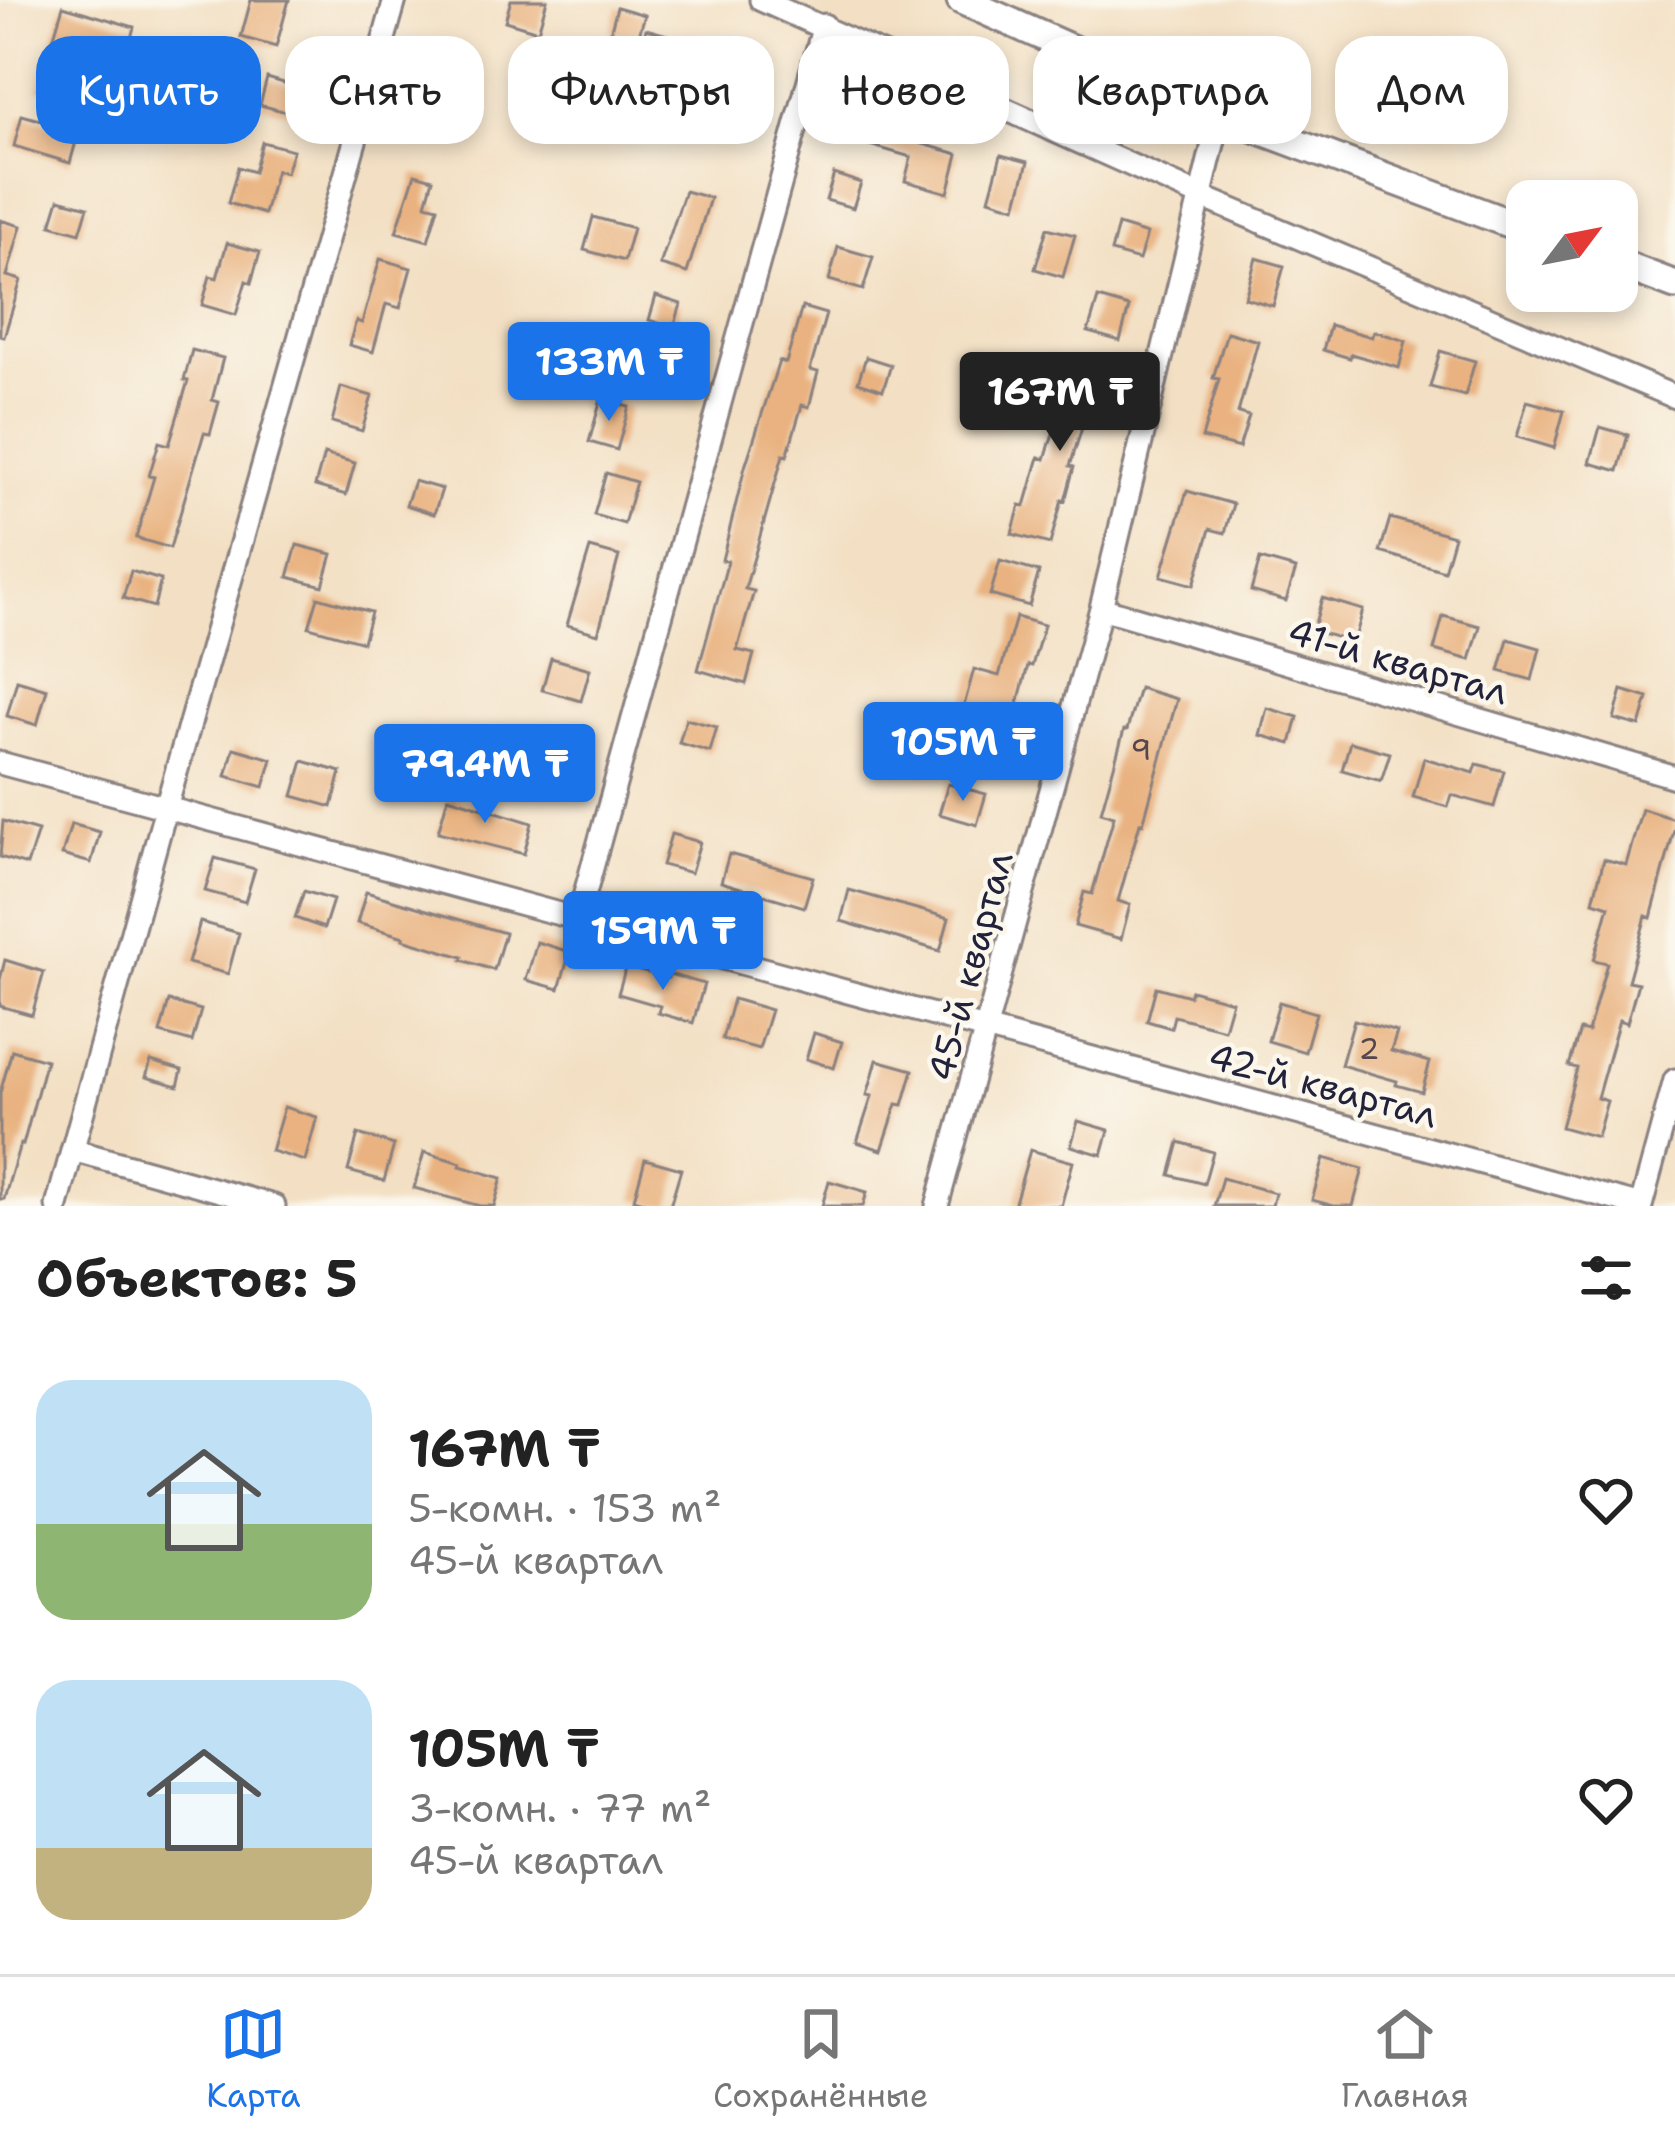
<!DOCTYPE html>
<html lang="ru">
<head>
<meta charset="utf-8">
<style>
	:root { --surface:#fff; --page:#f2f2f2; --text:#222; --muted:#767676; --line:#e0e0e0; --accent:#1a73e8 }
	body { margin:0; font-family:"Shantell Sans",sans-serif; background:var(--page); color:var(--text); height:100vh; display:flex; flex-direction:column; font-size:45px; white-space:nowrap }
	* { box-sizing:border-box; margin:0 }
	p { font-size:39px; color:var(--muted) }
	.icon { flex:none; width:66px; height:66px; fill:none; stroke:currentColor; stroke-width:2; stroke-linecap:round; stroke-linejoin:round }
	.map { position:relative; height:1206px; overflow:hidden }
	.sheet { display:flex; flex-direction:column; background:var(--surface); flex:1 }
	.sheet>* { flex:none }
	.hud { position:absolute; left:36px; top:36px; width:1605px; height:108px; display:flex; gap:24px }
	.needle { width:78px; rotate:58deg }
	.controls { position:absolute; left:1506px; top:180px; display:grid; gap:24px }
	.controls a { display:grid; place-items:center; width:132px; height:132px; border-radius:24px; background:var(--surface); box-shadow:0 6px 18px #0003; font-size:60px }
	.price { position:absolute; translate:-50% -102px; padding:0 27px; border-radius:12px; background:var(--accent); color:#fff; font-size:39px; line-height:78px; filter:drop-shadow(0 3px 6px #0008) }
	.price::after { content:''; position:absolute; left:50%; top:72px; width:36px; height:27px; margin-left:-18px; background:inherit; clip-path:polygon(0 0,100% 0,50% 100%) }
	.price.current { background:#222; color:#fff }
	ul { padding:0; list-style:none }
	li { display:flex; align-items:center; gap:36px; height:300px; padding:0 36px }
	li span { display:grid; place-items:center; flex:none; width:336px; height:240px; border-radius:36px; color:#555 }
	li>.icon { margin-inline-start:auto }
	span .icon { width:144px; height:144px; fill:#fffc; stroke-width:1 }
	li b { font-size:51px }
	h2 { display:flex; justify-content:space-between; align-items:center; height:144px; padding:0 36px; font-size:51px }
	.pill { padding:0 42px; border-radius:36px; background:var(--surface); box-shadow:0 6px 18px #0003; font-size:42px; line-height:108px }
	.pill.current { background:var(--accent); color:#fff }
	.dock { display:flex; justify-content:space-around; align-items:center; height:168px; border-top:3px solid var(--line); background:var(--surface); font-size:33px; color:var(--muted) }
	.dock a { display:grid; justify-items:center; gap:6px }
	.dock .current { color:var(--accent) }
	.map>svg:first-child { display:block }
</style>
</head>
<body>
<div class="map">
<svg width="1675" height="1206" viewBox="0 0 1675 1206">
	<rect width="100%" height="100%" fill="#fbf7ec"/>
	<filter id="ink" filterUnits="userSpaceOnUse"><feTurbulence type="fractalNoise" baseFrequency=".00833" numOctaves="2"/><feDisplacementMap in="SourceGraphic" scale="24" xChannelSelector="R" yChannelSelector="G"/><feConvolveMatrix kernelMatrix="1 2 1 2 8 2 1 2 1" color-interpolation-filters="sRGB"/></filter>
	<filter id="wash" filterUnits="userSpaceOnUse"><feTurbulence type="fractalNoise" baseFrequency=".004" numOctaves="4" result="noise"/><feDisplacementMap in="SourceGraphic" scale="48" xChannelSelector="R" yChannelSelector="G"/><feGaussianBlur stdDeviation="2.7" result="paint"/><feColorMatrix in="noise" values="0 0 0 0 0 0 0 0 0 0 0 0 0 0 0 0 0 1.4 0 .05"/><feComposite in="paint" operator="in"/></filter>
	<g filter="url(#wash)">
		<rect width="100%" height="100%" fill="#f3e0c4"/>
		<g id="blocks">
			<path fill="#e9b280" d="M251 0H289L276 47 241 37Z
				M511 0H547L538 31 505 21Z
				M63 6 134 27 126 57 93 48 79 101 38 89Z
				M617 7 645 15 637 41 610 33Z
				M646 29 685 40 677 66 639 55Z
				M714 52 754 63 746 92 706 81Z
				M427 77 458 85 451 108 421 99Z
				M267 78 304 89 297 115 260 105Z
				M860 111 902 123 898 137 958 154 948 193 905 181 911 157 852 140Z
				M22 115 79 131 70 163 14 146Z
				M262 142 293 150 286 173 276 170 264 214 228 203 238 167 254 172Z
				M1001 155 1028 162 1016 207 989 199Z
				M415 174 433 179 426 204 438 207 428 241 396 232Z
				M834 174 861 183 853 208 826 200Z
				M685 191 710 198 687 273 660 265Z
				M59 199 88 207 80 233 51 225Z
				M593 217 633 228 624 261 584 250Z
				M0 220 21 226 7 276 21 280 4 337 0 336Z
				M1118 225 1147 234 1139 260 1111 252Z
				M1047 228 1075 235 1063 277 1035 269Z
				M227 243 260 252 251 283 246 281 236 315 202 305 210 276 217 278Z
				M838 247 873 257 863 290 829 280Z
				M1256 258 1284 266 1273 306 1245 298Z
				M380 259 411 268 400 308 386 304 373 352 349 345 356 321 362 323Z
				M656 296 681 304 674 328 649 320Z
				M1098 298 1129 307 1120 341 1088 332Z
				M802 307 826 314 810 370 818 372 809 407 802 405 787 456 783 455 745 589 754 591 737 650 754 654 746 684 698 670 728 561 722 560 745 467 779 361 786 363Z
				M1330 325 1372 337 1374 331 1406 341 1399 368 1351 354 1350 358 1323 350Z
				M1227 332 1258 341 1238 413 1249 416 1239 448 1202 438 1219 379 1213 378Z
				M192 350 223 358 212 400 219 402 210 434 204 433 170 548 136 538 154 477 149 476 159 442 169 445 188 381 184 380Z
				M1440 351 1475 361 1465 396 1430 387Z
				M638 357 671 366 662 397 629 388Z
				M866 357 891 365 883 390 858 382Z
				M1069 361 1110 372 1101 405 1090 402 1070 466 1074 467 1065 501 1062 500 1050 544 1012 534 1020 505 1025 506 1039 457 1045 459 1065 395 1059 394Z
				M341 387 372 396 362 431 332 422Z
				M601 399 629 407 617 450 589 442Z
				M1527 401 1564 411 1554 448 1517 437Z
				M1600 427 1628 435 1618 471 1590 463Z
				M324 454 355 463 346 495 315 486Z
				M606 473 636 482 624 524 594 515Z
				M414 481 442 489 434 514 406 505Z
				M1187 491 1233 504 1225 533 1210 529 1194 585 1161 576Z
				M1390 518 1454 536 1444 571 1380 552Z
				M297 545 332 554 323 586 288 577Z
				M590 548 619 556 598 634 567 625Z
				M1260 559 1296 569 1286 601 1251 591Z
				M1000 561 1039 572 1029 606 990 595Z
				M131 571 161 580 154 607 123 598Z
				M318 597 371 612 363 642 309 627Z
				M1322 598 1363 610 1354 642 1313 631Z
				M1443 616 1480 626 1470 660 1434 650Z
				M1016 617 1044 625 1032 666 1028 665 1004 756 954 742 974 669 999 676Z
				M1508 639 1540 648 1532 680 1499 671Z
				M551 658 590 669 581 701 542 690Z
				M17 680 47 689 37 725 7 716Z
				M1139 688 1177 699 1143 824 1140 823 1118 901 1130 905 1121 939 1075 926 1084 892 1092 894 1114 816 1101 812 1124 730H1127Z
				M1622 690 1648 698 1640 726 1614 719Z
				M1267 708 1298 717 1291 744 1260 735Z
				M686 719 717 727 710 752 679 743Z
				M1350 742 1390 753 1381 781 1342 770Z
				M234 748 272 759 264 787 226 776Z
				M1424 758 1474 773 1477 764 1504 771 1494 807 1452 795 1448 807 1413 797Z
				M303 761 341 772 332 807 293 796Z
				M948 784 986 794 977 825 939 814Z
				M448 797 532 823 524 854 438 832Z
				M1642 809 1675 819V827L1651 918 1646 916 1628 981 1638 983 1627 1023 1619 1020 1597 1098 1607 1101 1597 1137 1561 1127 1577 1068 1569 1066 1580 1030 1588 1032 1607 963 1594 960 1609 906 1593 901 1604 859 1626 865Z
				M3 821 38 831 27 865 0 857Z
				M71 824 100 832 91 863 62 855Z
				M671 834 700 842 691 873 662 865Z
				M729 854 813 877 804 907 721 882Z
				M215 858 255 869 245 902 205 891Z
				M849 890 949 918 940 951 841 921Z
				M304 891 333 900 324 928 295 918Z
				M366 892 505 933 494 970 462 960 463 957 403 939 404 937 357 923Z
				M200 922 239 933 228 974 188 963Z
				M537 942 570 952 559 989 526 980Z
				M5 960 44 972 32 1015 0 1006V980Z
				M626 966 668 978 669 974 704 984 693 1023 658 1013 660 1006 618 994Z
				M1156 987 1189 996 1191 990 1232 1001 1224 1029 1174 1016 1171 1028 1147 1021Z
				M733 999 771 1010 759 1049 722 1039Z
				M169 1001 201 1010 192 1042 160 1033Z
				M1279 1002 1316 1013 1305 1052 1268 1041Z
				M1354 1020 1397 1032 1391 1051 1430 1062 1422 1092 1396 1085 1397 1081 1341 1065Z
				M814 1033 842 1042 834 1068 806 1059Z
				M12 1050 46 1060 23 1145 20 1144 4 1199H0V1093Z
				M877 1060 913 1070 903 1105 897 1104 882 1150 857 1142 872 1096 867 1095Z
				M151 1061 182 1070 178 1086 146 1077Z
				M284 1107 317 1117 305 1161 271 1151Z
				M1078 1121 1109 1130 1102 1155 1071 1146Z
				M358 1134 394 1145 384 1181 348 1171Z
				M1179 1142 1213 1152 1204 1184 1170 1175Z
				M1030 1150 1073 1162 1061 1206H1014Z
				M424 1152 461 1163 460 1166 502 1178 494 1206H480L414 1188Z
				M1324 1158 1363 1169 1353 1206H1334L1312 1200Z
				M645 1159 681 1169 670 1206H657L634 1199Z
				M1222 1178 1275 1193 1272 1206H1214Z
				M829 1181 867 1192 863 1206H822Z"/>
		</g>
	</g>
	<g filter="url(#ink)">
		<use href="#blocks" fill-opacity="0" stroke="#8a8180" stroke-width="3"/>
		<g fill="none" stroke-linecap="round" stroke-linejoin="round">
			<g stroke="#8a8180" stroke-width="27">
				<path id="minor" d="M761 0 1200 196 1675 397
					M1101 608 1675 777
					M0 763 1641 1206
					M578 919 824 25
					M72 1150 274 1206
					M57 1206 166 808 395 0
					M937 1206 1101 608 1220 115
					M1641 1206 1675 1080"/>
			</g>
			<g stroke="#8a8180" stroke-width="33">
				<path id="tertiary" d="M961 0 1220 115 1527 230
					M1617 263 1675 285"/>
			</g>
			<use href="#minor" stroke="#fff" stroke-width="21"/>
			<use href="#tertiary" stroke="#fff" stroke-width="27"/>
		</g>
	</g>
	<g text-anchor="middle" stroke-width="9" stroke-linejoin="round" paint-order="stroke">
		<g font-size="30" fill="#54464c">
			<text x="1141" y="760">9</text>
			<text x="1369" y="1059">2</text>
		</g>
		<g font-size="36" fill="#22223b" stroke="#fbf7ec">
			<text transform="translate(1398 661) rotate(16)" y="13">41-й квартал</text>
			<text transform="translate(970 966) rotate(-75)" y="13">45-й квартал</text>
			<text transform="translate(1323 1085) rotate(15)" y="13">42-й квартал</text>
		</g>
	</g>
</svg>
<div class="controls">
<a><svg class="needle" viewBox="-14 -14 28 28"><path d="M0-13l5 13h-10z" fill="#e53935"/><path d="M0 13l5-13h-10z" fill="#767676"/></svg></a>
</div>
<b class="price" style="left:609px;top:424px">133M ₸</b>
<b class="price current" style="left:1060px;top:454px">167M ₸</b>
<b class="price" style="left:963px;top:804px">105M ₸</b>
<b class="price" style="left:485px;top:826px">79.4M ₸</b>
<b class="price" style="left:663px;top:993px">159M ₸</b>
<div class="hud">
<a class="pill current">Купить</a>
<a class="pill">Снять</a>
<a class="pill">Фильтры</a>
<a class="pill">Новое</a>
<a class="pill">Квартира</a>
<a class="pill">Дом</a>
</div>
</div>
<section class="sheet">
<h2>Объектов: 5<svg class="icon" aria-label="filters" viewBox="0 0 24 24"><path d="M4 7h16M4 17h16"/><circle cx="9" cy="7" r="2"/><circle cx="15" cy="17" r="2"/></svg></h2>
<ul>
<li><span style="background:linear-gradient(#bfe0f5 60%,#8fb573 0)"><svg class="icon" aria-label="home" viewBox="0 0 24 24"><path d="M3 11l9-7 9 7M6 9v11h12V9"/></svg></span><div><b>167M ₸</b><p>5-комн. · 153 m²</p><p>45-й квартал</p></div><svg class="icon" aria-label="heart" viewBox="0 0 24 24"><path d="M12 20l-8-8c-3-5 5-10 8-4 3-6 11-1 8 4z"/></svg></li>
<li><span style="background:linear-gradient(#bfe0f5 70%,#c2b280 0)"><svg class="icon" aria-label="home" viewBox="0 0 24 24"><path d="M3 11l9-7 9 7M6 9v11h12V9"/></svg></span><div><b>105M ₸</b><p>3-комн. · 77 m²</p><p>45-й квартал</p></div><svg class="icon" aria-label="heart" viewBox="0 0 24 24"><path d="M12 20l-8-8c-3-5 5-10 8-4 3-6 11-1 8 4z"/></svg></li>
</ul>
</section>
<nav class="dock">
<a class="current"><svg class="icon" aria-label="map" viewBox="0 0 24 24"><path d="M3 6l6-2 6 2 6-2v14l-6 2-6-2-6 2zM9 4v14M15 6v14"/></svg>Карта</a>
<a><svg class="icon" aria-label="saved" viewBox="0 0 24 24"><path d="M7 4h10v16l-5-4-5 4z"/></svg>Сохранённые</a>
<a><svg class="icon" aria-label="home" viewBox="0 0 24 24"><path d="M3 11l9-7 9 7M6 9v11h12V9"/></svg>Главная</a>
</nav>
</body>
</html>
